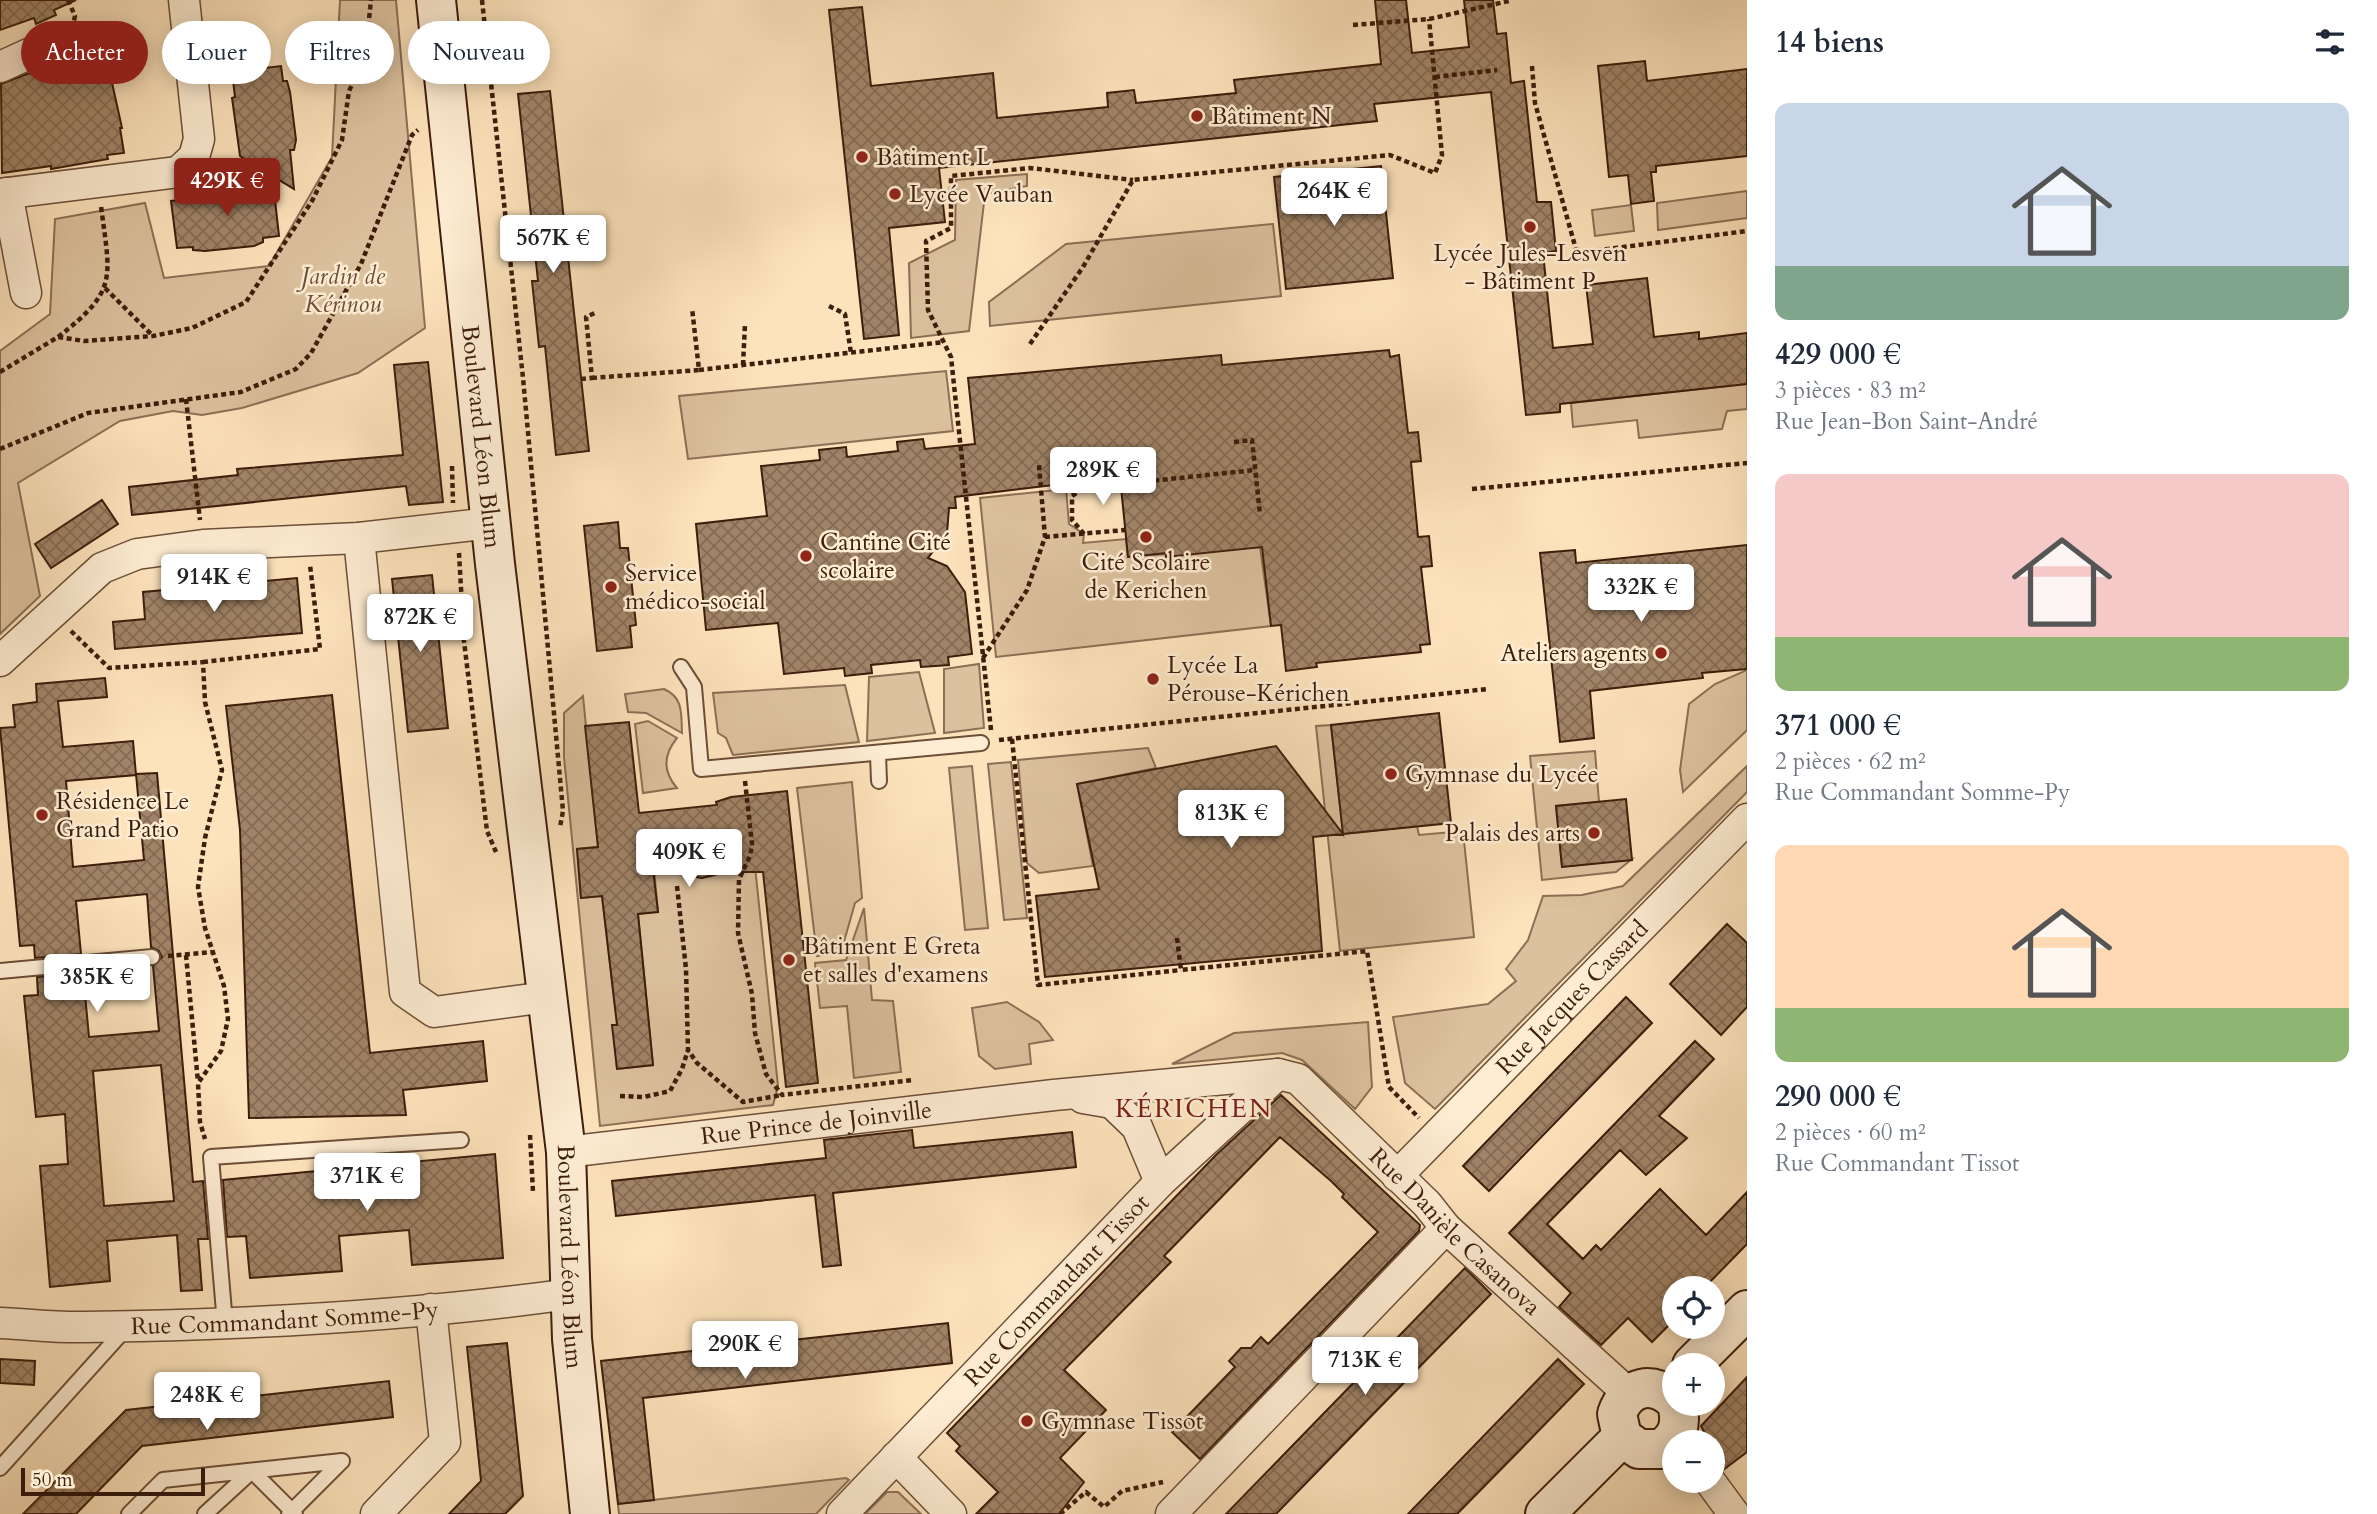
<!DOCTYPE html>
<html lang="fr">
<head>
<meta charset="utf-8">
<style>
	:root { --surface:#fff; --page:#f6f6f7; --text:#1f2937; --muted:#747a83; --accent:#8f2418 }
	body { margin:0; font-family:Cardo,serif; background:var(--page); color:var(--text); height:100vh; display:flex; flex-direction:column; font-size:26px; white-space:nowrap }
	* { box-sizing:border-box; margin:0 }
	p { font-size:23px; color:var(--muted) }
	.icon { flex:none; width:38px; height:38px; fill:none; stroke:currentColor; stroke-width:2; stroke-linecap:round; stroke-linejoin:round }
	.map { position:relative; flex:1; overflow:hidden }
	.side { display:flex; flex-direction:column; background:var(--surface); width:630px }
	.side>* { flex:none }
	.banner { position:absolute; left:21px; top:21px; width:665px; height:63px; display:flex; gap:14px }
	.buttons { position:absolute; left:1662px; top:1276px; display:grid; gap:14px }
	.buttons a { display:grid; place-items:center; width:63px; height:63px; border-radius:50%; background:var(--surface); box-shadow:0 4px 18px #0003; font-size:35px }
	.scale { position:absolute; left:21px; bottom:18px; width:184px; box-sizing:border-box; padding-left:7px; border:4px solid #3d1d0b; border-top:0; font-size:19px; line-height:24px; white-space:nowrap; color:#3d1d0b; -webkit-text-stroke:5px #feedd3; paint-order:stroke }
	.price { position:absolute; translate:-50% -60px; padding:0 16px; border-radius:7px; background:#fff; color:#222; font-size:23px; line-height:46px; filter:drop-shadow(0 2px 4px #0008) }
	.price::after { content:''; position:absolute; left:50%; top:42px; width:21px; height:16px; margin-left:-10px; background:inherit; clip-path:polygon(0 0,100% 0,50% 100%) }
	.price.current { background:var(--accent); color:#fff }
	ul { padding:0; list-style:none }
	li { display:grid; align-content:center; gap:14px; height:371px; padding:0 28px }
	li span { display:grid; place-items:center; height:217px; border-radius:14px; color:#555 }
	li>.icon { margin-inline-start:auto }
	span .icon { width:126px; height:126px; fill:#fffc; stroke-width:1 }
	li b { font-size:30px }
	h2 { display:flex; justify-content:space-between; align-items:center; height:84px; padding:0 28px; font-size:30px }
	.pill { padding:0 24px; border-radius:32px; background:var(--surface); box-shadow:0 4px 18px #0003; font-size:24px; line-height:63px }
	.pill.current { background:var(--accent); color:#fff }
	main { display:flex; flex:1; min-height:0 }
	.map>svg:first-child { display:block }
</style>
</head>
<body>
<main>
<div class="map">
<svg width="1747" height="1514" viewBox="0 0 1747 1514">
	<defs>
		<pattern id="building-cross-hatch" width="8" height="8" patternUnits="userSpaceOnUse" patternTransform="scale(1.75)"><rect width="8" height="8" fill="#a18467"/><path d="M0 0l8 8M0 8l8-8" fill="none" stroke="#846b53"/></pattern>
	</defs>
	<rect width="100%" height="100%" fill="#fde3bc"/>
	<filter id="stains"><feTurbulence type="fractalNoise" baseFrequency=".00286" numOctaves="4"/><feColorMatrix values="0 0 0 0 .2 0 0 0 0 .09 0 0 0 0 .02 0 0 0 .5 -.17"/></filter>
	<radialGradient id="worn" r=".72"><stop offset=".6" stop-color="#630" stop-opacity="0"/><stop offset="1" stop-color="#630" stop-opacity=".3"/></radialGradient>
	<path fill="#dcc19e" stroke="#8c6f54" stroke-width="2" d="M340 0H396L425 328 358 373 242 408 202 415 173 411 120 421 18 483 40 596 0 634V351L50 314 55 219 145 203 164 278 269 266 332 157Z
		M1027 174V186L985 194 969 331 911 338 909 263 955 240 956 180Z
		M1747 191V218L1658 230 1657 203Z
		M1631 205 1634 231 1595 236 1592 210Z
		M1273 224 1281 296 990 326 989 302 1066 244Z
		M946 371 953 431 688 459 679 396Z
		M1747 384V409L1727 411 1722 429 1639 438 1637 420 1573 427 1571 403Z
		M1066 489 1069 524 1084 534 1083 543 1126 539 1128 557 1260 547 1271 626 996 657 980 498Z
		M979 664 984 728 944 733V669Z
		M1747 670V730L1683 792 1680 770 1689 704 1715 684Z
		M919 672 935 733 867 741 869 677Z
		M845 685 859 742 733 755 726 738 718 733 713 693Z
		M664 689C684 698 681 714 682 733L646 713 628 712 625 694Z
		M583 696 598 847 577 849 581 898 602 896 615 1006 622 1024 613 1026 617 1069 653 1065 638 914 658 911 652 848 685 868 687 876C725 883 731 864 752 838L778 1086 773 1105 600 1126 564 757V713Z
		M648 721 677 738C663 755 663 772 677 788L643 793 635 724Z
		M1331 725 1343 834 1417 826 1419 835 1463 831 1474 937 1340 951 1316 726Z
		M1148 748 1156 768 1077 784 1093 866 1039 873 1027 863 1018 760Z
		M1595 751 1599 802 1556 806 1562 867 1632 859 1616 872 1542 880 1530 756Z
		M1011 762 1027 918 1004 920 988 764Z
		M972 766 988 928 965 930 949 768Z
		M1747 766V792L1435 1109 1405 1083 1393 1017 1488 1004 1516 981 1506 969 1528 940 1543 896 1582 895 1623 886Z
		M852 782 862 898 855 903 841 952 817 956 797 788Z
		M864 908 872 1000 893 1001 901 1072 854 1078 847 1006 820 1008 815 963 846 960Z
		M1007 1002 1039 1022 1053 1040 1029 1044 1031 1064 995 1069 979 1056 972 1008Z
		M1368 1022 1372 1087 1355 1109 1302 1060 1282 1053 1172 1064 1234 1033Z
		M846 1478 849 1480 816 1514H619L618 1504Z
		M887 1492H898L921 1514H865Z"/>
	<path fill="url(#building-cross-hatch)" stroke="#3d1d0b" stroke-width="2" fill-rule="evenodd" d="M0 0H76L54 10 56 15 36 24 34 18 0 30Z
		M1375 0H1406L1412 53 1469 47 1464 0H1493L1497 34 1506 33 1511 83 1524 81 1537 202H1551L1556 251 1543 253 1553 348 1593 344 1586 285 1647 278 1654 337 1699 332V339L1747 333V384L1560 404V412L1526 415 1491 92 1374 104 1377 121 939 168 945 222 889 228 899 335 864 339 829 10 862 7 871 86 993 73 997 118 1108 107 1107 93 1134 90 1136 103 1236 93 1234 80 1381 64Z
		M107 60 122 128H120L124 153 107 155 108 159 51 169V166L2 173 1 84 27 74Z
		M1645 61 1647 81 1747 69V156L1656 166V172H1651L1654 201 1631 204 1628 175 1609 177 1598 66Z
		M281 66 283 81H287L290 92 296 140 294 150H290L294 189 240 156 232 98 235 97 232 72Z
		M550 91 589 451 556 455 545 346 539 347 532 281H538L518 94Z
		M1381 166 1393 278 1286 289 1274 177Z
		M273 182 279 236 263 238V242L254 246 205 251 193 250V247L177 248 171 201 197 198 198 193 235 186Z
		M1389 350 1390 357 1399 355 1408 433 1418 432 1421 461 1411 462 1418 537 1429 536 1432 566 1421 567 1430 644 1420 645 1421 652 1316 663 1317 667 1286 671 1281 625 1271 626 1262 547 1166 557V553L1128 557 1120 477 955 497 956 508H949L947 533 928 558 947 566 965 592 972 654 948 657 949 665 921 667 920 660 871 665 872 673 845 676 844 668 784 674 778 623 706 630 696 524 767 516 761 466 820 460 819 450 846 447 847 457 898 451 897 442 923 439 925 449 975 444 968 378 1221 355 1222 365Z
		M428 362 443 502 409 505 406 486 132 515 129 487 238 475 237 469 403 455 394 365Z
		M102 500 118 524 51 568 35 544Z
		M618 522 620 548H628L636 625 630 626 632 647 597 651 584 526Z
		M1747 545V669L1702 673 1703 678 1590 691 1594 738 1560 742 1540 553 1575 550 1576 563Z
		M432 575 448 728 408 732 392 579Z
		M297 578 302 633 115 649 113 622 145 619 143 592Z
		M105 678 107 697 58 701 63 747 133 741 136 775 66 781 73 867 144 860 136 774 157 773 193 1182 203 1181 208 1239H198L202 1290 181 1291 177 1235 107 1241 110 1281 50 1287 40 1166 68 1164 65 1114 36 1117 24 996 38 995 37 977 83 973 89 1037 159 1031 153 966 162 957 159 951 151 947 147 894 76 901 81 954 35 958 34 945 20 946 0 728 15 727 13 705 37 702 36 684ZM161 1065 174 1201 104 1206 93 1071Z
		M332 695 370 1053 483 1041 487 1081 403 1090 406 1115 249 1118 240 830 226 706Z
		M1439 713 1451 823 1313 837 1322 951 1045 977 1036 896 1099 889 1077 784 1276 746 1343 834 1331 725Z
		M629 722 639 813 717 805 716 802 731 797 787 791 818 1083 786 1087 763 872H725L702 878 653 869 658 912 638 914 653 1065 617 1069 612 1025H617L602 896 581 898 577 849 598 847 585 726Z
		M1626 799 1632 860 1562 867 1556 806Z
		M1727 924 1747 943V1007L1721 1035 1670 984Z
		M1626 997 1652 1023 1489 1191 1463 1166Z
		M1695 1041 1714 1059 1659 1116 1687 1138 1646 1175 1620 1150 1547 1224 1583 1259 1596 1245 1601 1250 1660 1189 1706 1235 1747 1192V1244L1704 1288H1675V1319L1652 1342 1628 1318 1601 1345 1559 1307 1571 1293 1509 1233Z
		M1281 1095 1420 1225 1419 1231 1200 1459 1172 1432 1235 1367 1229 1361 1241 1348H1251L1261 1337 1268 1344 1378 1232 1342 1197 1344 1194 1331 1181 1280 1137 1164 1256 1171 1262 1064 1370 1106 1410 1060 1458 1084 1482 1059 1514H976L998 1492 956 1451 960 1446 947 1433 1216 1155Z
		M912 1130 914 1148 1072 1132 1076 1167 833 1193 841 1265 823 1267 815 1195 616 1216 612 1181 826 1158 824 1140Z
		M495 1154 503 1258 412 1265 409 1230 339 1236 342 1271 250 1278 246 1236 227 1237 223 1180Z
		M1465 1268 1491 1294 1387 1400 1276 1514H1226Z
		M948 1323 952 1363 643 1398 654 1500 618 1504 601 1361Z
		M507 1343 523 1496 505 1514H449L481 1481 467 1347Z
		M0 1359 35 1361 34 1385 0 1383Z
		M1558 1359 1584 1384 1521 1449 1457 1514H1408Z
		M1747 1377V1452L1723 1470 1713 1457V1442H1709L1701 1426Z
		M389 1381 393 1417 142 1446 76 1514H23L126 1410Z"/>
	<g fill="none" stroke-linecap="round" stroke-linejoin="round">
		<g stroke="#6d4e37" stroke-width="18">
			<path id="service" d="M681 667 694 687 701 769 981 743
				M878 755 879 781
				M0 971 152 957
				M225 1324 211 1157 461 1140
				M0 1468 127 1327
				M129 1514 163 1480 342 1461
				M205 1514 252 1471 295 1514
				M289 1514 342 1461"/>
		</g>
		<g stroke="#6d4e37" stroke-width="33">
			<g id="minor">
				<path d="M0 67 55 42"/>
				<path d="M7 193 26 293"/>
				<path d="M0 194 178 172 194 157 199 139 184 0"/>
				<path d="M359 538 405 992 434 1012 547 997"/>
				<path d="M0 661 102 568 137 554 203 545 359 538 491 523"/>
				<path d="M1083 1098 1112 1103 1137 1127 1160 1182"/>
				<path id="s1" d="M566 1152 1054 1095 1278 1074 1298 1079 1427 1204 1446 1228 1629 1394"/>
				<path id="s2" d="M1397 1176 1747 819"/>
				<path id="s3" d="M0 1323C28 1324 57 1328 85 1327 247 1325 410 1316 570 1294"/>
				<path d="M896 1457 951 1514"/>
				<path d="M1709 1480 1734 1514"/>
				<path d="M376 1514 445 1442 431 1309"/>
				<path id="s4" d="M842 1514 1160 1182 1278 1074"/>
				<path d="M1171 1514 1446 1228"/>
			</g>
		</g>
		<g stroke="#3d1d0b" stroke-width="42">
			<g id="secondary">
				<path id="s5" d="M436 0 495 564 566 1152 572 1339 590 1514"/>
				<path d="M1692 1365 1747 1310"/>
				<path d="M1675 1401C1654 1380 1627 1385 1617 1414L1622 1437 1639 1449H1661C1679 1437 1682 1423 1677 1404"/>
				<path d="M1545 1514 1622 1437"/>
			</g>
		</g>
		<path stroke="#3d1d0b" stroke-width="4.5" stroke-dasharray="5 3.5" stroke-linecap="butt" d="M68 0 75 16 73 25
			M482 0 523 378 563 811 560 827
			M1353 25 1429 19 1509 1
			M1532 66 1535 103 1577 253 1747 231
			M1435 77 1497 70
			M105 288 153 336
			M829 306 845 314 851 353
			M58 337C119 290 110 278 101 206
			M1030 344 1083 267 1133 180 1390 155 1435 173 1442 155 1429 19
			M743 365 745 324
			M699 370 944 342
			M0 372 58 337 84 341 153 336 192 328 246 302 312 201 342 140 349 91 365 58 371 0
			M592 378 699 370 692 308
			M581 379 592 378 586 317 597 312
			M186 399 200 520
			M1234 442 1252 440 1260 514
			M0 449 88 413 241 392 296 369 311 353 361 264 412 135 418 130
			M452 466 453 503
			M1472 489 1747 463
			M1084 534 1072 520V496L1084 488 1255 470
			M1045 537 1125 530
			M459 553 464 641 487 831 496 852
			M71 631 109 668 203 662 205 702 222 770 205 838 198 887 205 928 224 986 228 1019 221 1051 198 1083 200 1122 205 1139
			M983 658 1027 590 1045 537 1039 465
			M203 662 320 649 310 565
			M991 730 951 357 928 310 926 241 951 228V176L1030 168 1133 180
			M1012 739 1038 985 1181 970
			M999 740 1488 689
			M745 781 752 844 750 856 739 879 738 933 752 994 755 1033 766 1074 782 1095 913 1080
			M677 886 686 969 688 1050 697 1063 743 1102 782 1095
			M1177 938 1181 970 1367 951 1389 1087 1419 1118
			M186 955 198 1082
			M168 956 212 952
			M620 1096 644 1097 670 1091 682 1069 688 1050
			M530 1135 533 1192
			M1060 1514 1086 1492 1104 1507 1122 1491 1163 1482"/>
		<use href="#service" stroke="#feedd3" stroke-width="14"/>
		<use href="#minor" stroke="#feedd3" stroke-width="30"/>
		<use href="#secondary" stroke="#feedd3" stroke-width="38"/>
	</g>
	<g fill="#8f2418" stroke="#feedd3" stroke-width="2.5">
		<circle cx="1197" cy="116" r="7"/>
		<circle cx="862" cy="157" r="7"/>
		<circle cx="895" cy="194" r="7"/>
		<circle cx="1530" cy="227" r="7"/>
		<circle cx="1146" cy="537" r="7"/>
		<circle cx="806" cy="556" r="7"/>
		<circle cx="611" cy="587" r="7"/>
		<circle cx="1661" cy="653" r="7"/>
		<circle cx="1153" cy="679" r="7"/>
		<circle cx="1391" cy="774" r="7"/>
		<circle cx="42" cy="815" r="7"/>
		<circle cx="1594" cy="833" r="7"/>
		<circle cx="789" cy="960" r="7"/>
		<circle cx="1027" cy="1421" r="7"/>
	</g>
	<g text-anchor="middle" stroke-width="5" stroke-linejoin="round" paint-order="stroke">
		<g font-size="24" fill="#3d1d0b" stroke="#feedd3" text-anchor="start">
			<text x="1211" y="124">Bâtiment N</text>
			<text x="876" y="165">Bâtiment L</text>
			<text x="909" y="202">Lycée Vauban</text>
			<text x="1530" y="261" text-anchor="middle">Lycée Jules-Lesven<tspan x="1530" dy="28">- Bâtiment P</tspan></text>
			<text x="820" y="550">Cantine Cité<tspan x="820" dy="28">scolaire</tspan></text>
			<text x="1146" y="570" text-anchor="middle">Cité Scolaire<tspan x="1146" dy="28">de Kerichen</tspan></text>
			<text x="625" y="581">Service<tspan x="625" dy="28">médico-social</tspan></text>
			<text x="1647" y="661" text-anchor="end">Ateliers agents</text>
			<text x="1167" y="673">Lycée La<tspan x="1167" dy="28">Pérouse-Kérichen</tspan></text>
			<text x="1405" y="782">Gymnase du Lycée</text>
			<text x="56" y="809">Résidence Le<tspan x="56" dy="28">Grand Patio</tspan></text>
			<text x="1580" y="841" text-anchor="end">Palais des arts</text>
			<text x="803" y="954">Bâtiment E Greta<tspan x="803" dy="28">et salles d'examens</tspan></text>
			<text x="1041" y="1429">Gymnase Tissot</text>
		</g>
		<g font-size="24" font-style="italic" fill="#6d4e37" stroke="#feedd3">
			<text x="343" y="284">Jardin de<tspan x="343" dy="28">Kérinou</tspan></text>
		</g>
		<g font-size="24" fill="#3d1d0b" stroke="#feedd3">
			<text dy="8" stroke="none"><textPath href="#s5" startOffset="439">Boulevard Léon Blum</textPath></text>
			<text dy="8" stroke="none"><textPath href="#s2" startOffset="250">Rue Jacques Cassard</textPath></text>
			<text dy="8" stroke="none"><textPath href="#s1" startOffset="252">Rue Prince de Joinville</textPath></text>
			<text dy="8" stroke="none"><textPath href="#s1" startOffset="956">Rue Danièle Casanova</textPath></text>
			<text dy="8" stroke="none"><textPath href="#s5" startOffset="1264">Boulevard Léon Blum</textPath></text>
			<text dy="8" stroke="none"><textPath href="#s4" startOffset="310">Rue Commandant Tissot</textPath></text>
			<text dy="8" stroke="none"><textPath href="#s3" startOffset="285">Rue Commandant Somme-Py</textPath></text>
		</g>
		<g font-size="26" letter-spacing="2" fill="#7a1f14" stroke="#feedd3">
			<text x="1194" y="1117">KÉRICHEN</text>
		</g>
	</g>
	<rect width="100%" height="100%" filter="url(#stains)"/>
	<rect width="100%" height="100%" fill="url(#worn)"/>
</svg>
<div class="buttons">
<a><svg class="icon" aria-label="locate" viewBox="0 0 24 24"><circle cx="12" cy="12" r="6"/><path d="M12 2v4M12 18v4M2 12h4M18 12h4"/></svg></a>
<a>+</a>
<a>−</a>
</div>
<div class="scale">50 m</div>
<b class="price current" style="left:227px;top:218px">429K €</b>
<b class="price" style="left:1334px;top:228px">264K €</b>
<b class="price" style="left:553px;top:275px">567K €</b>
<b class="price" style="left:1103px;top:507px">289K €</b>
<b class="price" style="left:214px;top:614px">914K €</b>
<b class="price" style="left:1641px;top:624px">332K €</b>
<b class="price" style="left:420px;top:654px">872K €</b>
<b class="price" style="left:1231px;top:850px">813K €</b>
<b class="price" style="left:689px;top:889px">409K €</b>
<b class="price" style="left:97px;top:1014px">385K €</b>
<b class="price" style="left:367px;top:1213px">371K €</b>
<b class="price" style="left:745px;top:1381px">290K €</b>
<b class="price" style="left:1365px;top:1397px">713K €</b>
<b class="price" style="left:207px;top:1432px">248K €</b>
<div class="banner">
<a class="pill current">Acheter</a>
<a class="pill">Louer</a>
<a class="pill">Filtres</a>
<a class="pill">Nouveau</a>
</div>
</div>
<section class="side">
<h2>14 biens<svg class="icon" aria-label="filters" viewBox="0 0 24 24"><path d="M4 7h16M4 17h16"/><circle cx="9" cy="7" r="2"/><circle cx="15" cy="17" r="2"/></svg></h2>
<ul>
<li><span style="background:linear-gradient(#c9d6e8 75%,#7fa58c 0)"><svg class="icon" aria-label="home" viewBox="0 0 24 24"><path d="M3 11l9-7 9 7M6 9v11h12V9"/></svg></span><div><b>429 000 €</b><p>3 pièces · 83 m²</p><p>Rue Jean-Bon Saint-André</p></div></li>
<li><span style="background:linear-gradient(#f6c9c9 75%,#8fb573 0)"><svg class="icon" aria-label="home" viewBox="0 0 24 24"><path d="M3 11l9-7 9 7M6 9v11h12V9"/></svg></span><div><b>371 000 €</b><p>2 pièces · 62 m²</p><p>Rue Commandant Somme-Py</p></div></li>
<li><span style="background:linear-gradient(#ffd9b3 75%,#8fb573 0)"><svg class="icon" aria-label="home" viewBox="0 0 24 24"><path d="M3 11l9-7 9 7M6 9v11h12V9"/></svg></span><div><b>290 000 €</b><p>2 pièces · 60 m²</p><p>Rue Commandant Tissot</p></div></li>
</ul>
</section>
</main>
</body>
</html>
